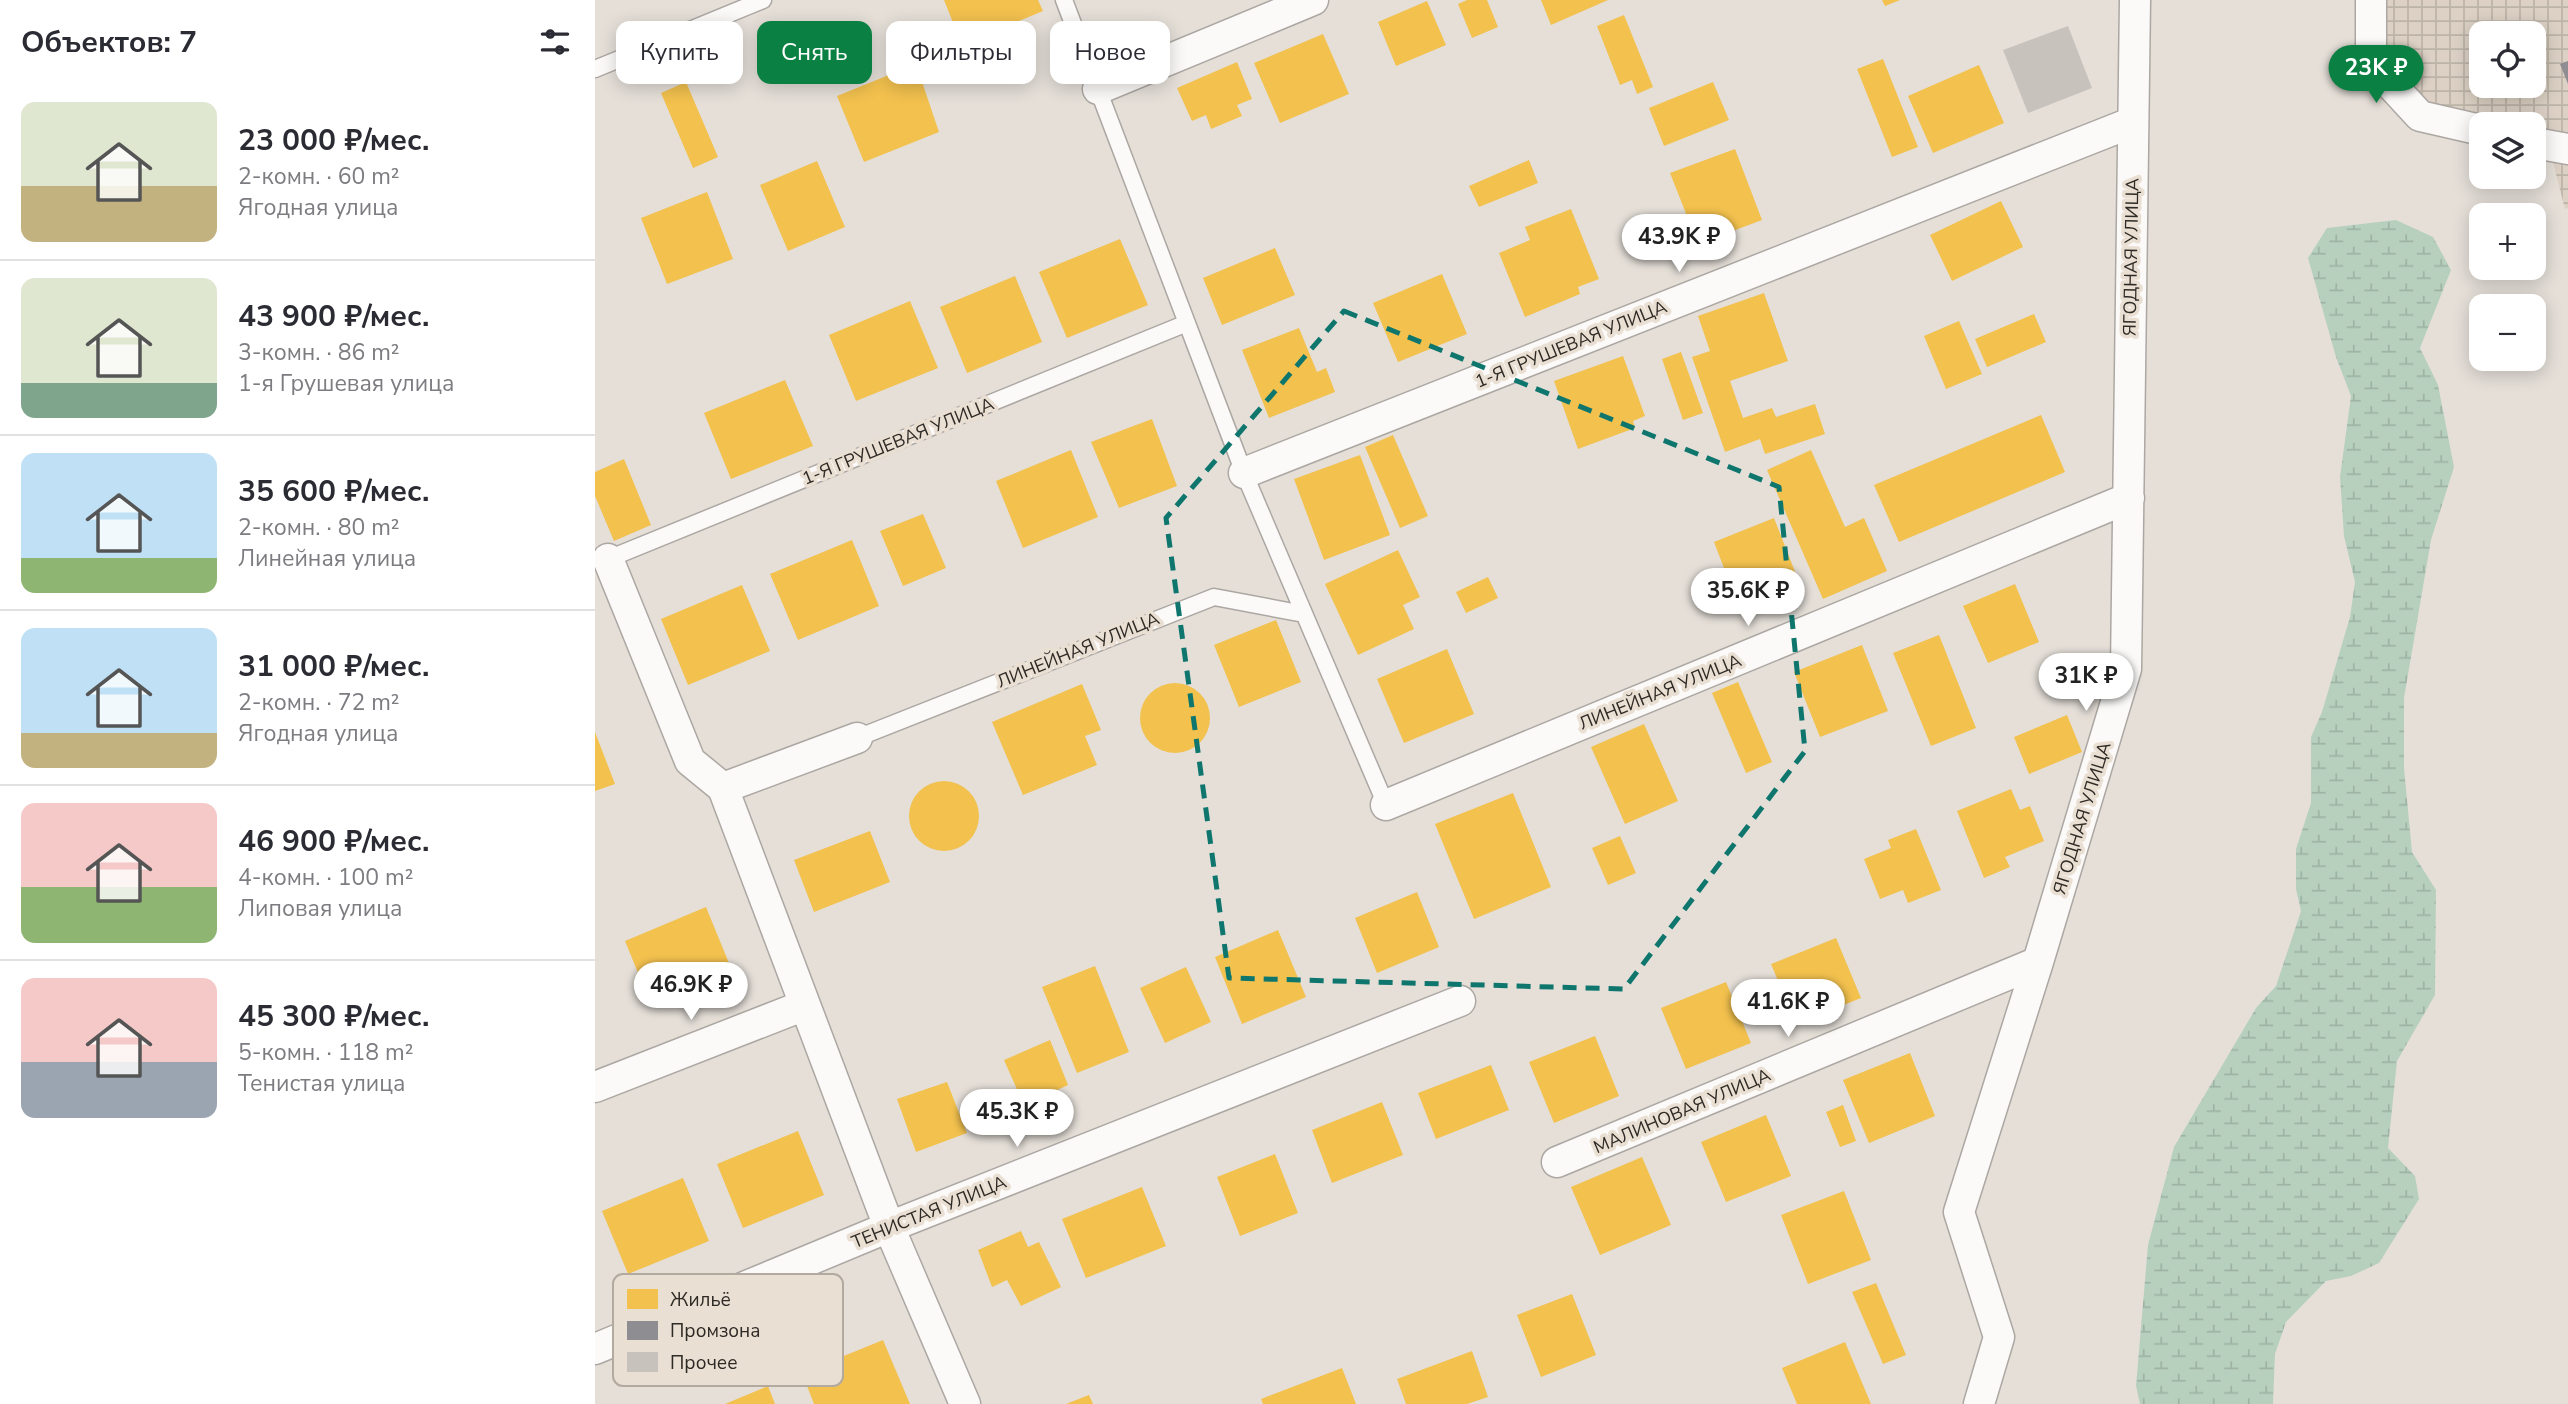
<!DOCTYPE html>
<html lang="ru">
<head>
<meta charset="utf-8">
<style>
	:root { --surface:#fff; --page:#f7f7f7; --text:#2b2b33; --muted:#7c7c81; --line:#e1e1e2; --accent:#0b8043 }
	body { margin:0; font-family:"Nunito Sans",sans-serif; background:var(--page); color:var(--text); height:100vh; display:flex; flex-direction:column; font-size:26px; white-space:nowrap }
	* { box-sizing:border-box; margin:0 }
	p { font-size:23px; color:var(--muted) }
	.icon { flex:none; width:38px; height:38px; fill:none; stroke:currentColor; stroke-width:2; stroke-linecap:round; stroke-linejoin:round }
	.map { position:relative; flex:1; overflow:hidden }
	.details { display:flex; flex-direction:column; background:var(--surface); width:595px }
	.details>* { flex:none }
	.top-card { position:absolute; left:21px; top:21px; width:665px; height:63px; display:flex; gap:14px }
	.fabs { position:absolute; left:1874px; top:21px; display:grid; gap:14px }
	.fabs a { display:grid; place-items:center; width:77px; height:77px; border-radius:14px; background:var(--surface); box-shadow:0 4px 18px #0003; font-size:35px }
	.price { position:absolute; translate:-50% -60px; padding:0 16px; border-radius:24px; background:#fff; color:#222; font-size:23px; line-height:46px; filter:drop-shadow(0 2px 4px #0008) }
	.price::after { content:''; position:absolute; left:50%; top:42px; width:21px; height:16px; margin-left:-10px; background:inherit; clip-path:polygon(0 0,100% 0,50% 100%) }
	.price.current { background:var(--accent); color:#fff }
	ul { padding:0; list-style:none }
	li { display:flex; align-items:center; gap:21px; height:175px; padding:0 21px }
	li+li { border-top:2px solid var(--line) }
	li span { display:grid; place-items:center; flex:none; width:196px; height:140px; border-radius:14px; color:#555 }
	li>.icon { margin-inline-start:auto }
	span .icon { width:84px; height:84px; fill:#fffc; stroke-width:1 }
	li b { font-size:30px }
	h2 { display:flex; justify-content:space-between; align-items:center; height:84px; padding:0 21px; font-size:30px }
	.chip { padding:0 24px; border-radius:14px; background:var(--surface); box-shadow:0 4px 18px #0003; font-size:24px; line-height:63px }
	.chip.current { background:var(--accent); color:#fff }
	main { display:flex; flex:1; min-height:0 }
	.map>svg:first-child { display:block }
</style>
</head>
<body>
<main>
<section class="details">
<h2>Объектов: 7<svg class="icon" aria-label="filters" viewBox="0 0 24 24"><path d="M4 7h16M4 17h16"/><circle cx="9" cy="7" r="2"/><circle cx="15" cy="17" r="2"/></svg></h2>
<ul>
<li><span style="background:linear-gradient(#dfe7d0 60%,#c2b280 0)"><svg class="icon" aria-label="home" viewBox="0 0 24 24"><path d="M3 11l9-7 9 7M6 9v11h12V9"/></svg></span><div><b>23 000 ₽/мес.</b><p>2-комн. · 60 m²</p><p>Ягодная улица</p></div></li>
<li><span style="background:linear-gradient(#dfe7d0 75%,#7fa58c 0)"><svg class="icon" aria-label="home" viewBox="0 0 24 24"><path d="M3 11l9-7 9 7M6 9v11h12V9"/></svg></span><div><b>43 900 ₽/мес.</b><p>3-комн. · 86 m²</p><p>1-я Грушевая улица</p></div></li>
<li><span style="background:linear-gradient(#bfe0f5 75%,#8fb573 0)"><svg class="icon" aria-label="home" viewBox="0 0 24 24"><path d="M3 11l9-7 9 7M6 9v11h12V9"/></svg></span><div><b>35 600 ₽/мес.</b><p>2-комн. · 80 m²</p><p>Линейная улица</p></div></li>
<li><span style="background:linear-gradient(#bfe0f5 75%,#c2b280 0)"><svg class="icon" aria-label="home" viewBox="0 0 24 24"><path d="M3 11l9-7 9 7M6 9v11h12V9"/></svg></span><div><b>31 000 ₽/мес.</b><p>2-комн. · 72 m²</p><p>Ягодная улица</p></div></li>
<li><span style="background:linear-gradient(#f6c9c9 60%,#8fb573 0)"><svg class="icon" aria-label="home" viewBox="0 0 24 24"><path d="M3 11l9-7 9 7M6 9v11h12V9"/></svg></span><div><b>46 900 ₽/мес.</b><p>4-комн. · 100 m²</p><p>Липовая улица</p></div></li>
<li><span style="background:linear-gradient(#f6c9c9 60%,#9aa5b1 0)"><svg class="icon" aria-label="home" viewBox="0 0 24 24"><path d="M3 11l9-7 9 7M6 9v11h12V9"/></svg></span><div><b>45 300 ₽/мес.</b><p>5-комн. · 118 m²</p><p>Тенистая улица</p></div></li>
</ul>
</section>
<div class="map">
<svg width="1973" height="1404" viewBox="0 0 1973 1404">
	<defs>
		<pattern id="industrial-grid" width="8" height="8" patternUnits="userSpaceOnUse" patternTransform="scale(1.75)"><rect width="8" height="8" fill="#dcd1c4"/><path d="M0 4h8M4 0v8" fill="none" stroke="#bdb4a8"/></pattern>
		<pattern id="wetland-marsh" width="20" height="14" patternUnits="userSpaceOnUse" patternTransform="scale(1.75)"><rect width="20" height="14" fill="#b7d0be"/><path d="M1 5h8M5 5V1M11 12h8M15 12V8" fill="none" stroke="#9eb3a3"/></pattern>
	</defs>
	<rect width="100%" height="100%" fill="#e5dfd8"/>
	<path fill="url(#industrial-grid)" fill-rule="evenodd" d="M1776 0H1973V208L1970 209 1954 147 1939 143V124H1886L1825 116 1776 63ZM1886 33H1939V86H1886Z"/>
	<path fill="url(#wetland-marsh)" d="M1801 220 1838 237 1856 270 1825 348 1843 385 1859 467 1836 540 1809 698V768L1817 852 1841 890 1840 995 1802 1061 1793 1148 1820 1176 1824 1199 1784 1263 1756 1276 1731 1281 1691 1322 1680 1354 1678 1404H1545L1541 1386 1553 1245 1579 1147 1661 1008 1681 986 1706 911 1701 889V849L1716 803V737L1727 712 1755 617 1760 582 1749 536 1745 477 1756 396 1741 357 1713 258 1732 228Z"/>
	<path fill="#f2c14e" d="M349 0H443L448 11 367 45Z
		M872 0H892L903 27 877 38 863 4Z
		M946 0H1013L956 25Z
		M1287 0H1305L1290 6Z
		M832 1 851 45 801 66 783 22Z
		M1029 15 1058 87 1042 94 1037 80 1025 85 1002 26Z
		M728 34 754 94 685 123 659 63Z
		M1288 59 1323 147 1297 157 1262 69Z
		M642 62 657 99 642 105 647 116 616 129 611 115 597 121 582 88Z
		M321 64 344 132 269 162 242 96Z
		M1384 65 1409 123 1338 153 1313 96Z
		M91 82 123 157 98 168 66 93Z
		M1118 82 1134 120 1069 146 1054 108Z
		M1140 149 1167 220 1103 244 1075 173Z
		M934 160 943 183 884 207 874 186Z
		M222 161 250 227 193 251 165 185Z
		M112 192 138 259 72 284 46 218Z
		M1406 201 1428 247 1357 281 1335 235Z
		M976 209 1004 279 983 287 985 294 930 317 904 253 935 240 930 227Z
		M525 239 553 305 472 338 444 272Z
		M680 248 700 295 627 325 608 278Z
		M847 274 872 334 803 362 778 303Z
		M420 276 447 342 372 373 345 307Z
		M1169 293 1193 361 1135 381 1148 418 1177 408 1181 417 1220 404 1230 434 1170 454 1165 439 1130 452 1097 357 1115 351 1103 316Z
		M315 301 343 368 261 401 234 335Z
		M1439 314 1451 342 1392 367 1380 339Z
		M1364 321 1387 374 1351 389 1329 336Z
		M704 328 722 372 731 368 740 392 674 418 647 350Z
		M1086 352 1108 413 1088 420 1067 359Z
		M1028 356 1050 416 1038 421 1040 428 983 449 959 381Z
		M190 380 218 446 136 479 109 413Z
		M1446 415 1470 472 1304 542 1279 485Z
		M557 419 582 486 524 508 496 442Z
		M798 435 833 516 805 528 770 447Z
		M476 450 503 517 428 548 401 481Z
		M1216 450 1250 527 1269 518 1292 571 1228 599 1172 470Z
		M765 455 795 535 729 560 699 479Z
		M29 459 56 525 19 541 0 496V472Z
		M328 514 351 568 308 586 285 531Z
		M1179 518 1206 587 1145 610 1119 542Z
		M257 540 284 606 203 640 175 574Z
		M803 550 825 597 808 605 819 629 763 655 730 584Z
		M893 577 903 598 871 613 861 592Z
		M1420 584 1444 642 1393 663 1368 606Z
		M147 585 175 651 93 685 66 619Z
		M681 620 706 682 644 707 619 645Z
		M1344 635 1381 728 1336 746 1298 653Z
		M1267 645 1293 711 1225 737 1199 672Z
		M852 649 879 714 809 743 782 679Z
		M1143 682 1177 762 1151 773 1117 693Z
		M545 718a35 35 0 1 1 70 0a35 35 0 1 1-70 0Z
		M487 684 506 730 490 736 502 765 428 795 397 722Z
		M1472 715 1487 752 1434 774 1419 737Z
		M1049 724 1083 801 1030 824 996 747Z
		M0 732 20 784 0 791Z
		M314 816a35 35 0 1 1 70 0a35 35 0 1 1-70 0Z
		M1416 789 1425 810 1435 806 1449 841 1410 857 1415 867 1389 878 1362 811Z
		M918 793 956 887 879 919 840 824Z
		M1321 829 1346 890 1313 903 1308 890 1285 899 1269 859 1296 848 1293 840Z
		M275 831 295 882 219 912 199 860Z
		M1025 836 1041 873 1013 885 997 848Z
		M822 892 844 947 782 973 760 918Z
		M111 907 138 973 57 1007 30 941Z
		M683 930 711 997 647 1024 620 957Z
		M1241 938 1266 998 1201 1024 1176 964Z
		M500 966 534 1052 482 1073 447 987Z
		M591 967 616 1022 570 1043 545 988Z
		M1131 982 1156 1043 1091 1069 1066 1008Z
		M1000 1036 1024 1096 959 1123 934 1062Z
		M455 1040 473 1085 429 1105 409 1060Z
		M1315 1053 1340 1116 1274 1143 1248 1080Z
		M896 1065 914 1110 841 1139 823 1093Z
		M352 1082 372 1133 321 1152 302 1099Z
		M787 1102 808 1155 737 1183 717 1130Z
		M1248 1105 1261 1141 1245 1147 1231 1112Z
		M1171 1115 1196 1176 1131 1202 1106 1142Z
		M203 1131 229 1195 148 1228 122 1164Z
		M680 1154 703 1213 645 1236 622 1177Z
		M1047 1157 1076 1225 1005 1255 976 1187Z
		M88 1178 114 1241 33 1274 7 1211Z
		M547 1187 571 1246 491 1278 467 1219Z
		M1249 1191 1276 1260 1213 1284 1186 1215Z
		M426 1231 433 1247 444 1242 466 1287 426 1306 412 1280 397 1287 383 1250Z
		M1281 1283 1311 1355 1288 1364 1257 1292Z
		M977 1294 1001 1355 946 1377 922 1315Z
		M288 1340 315 1404H219L207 1373Z
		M1250 1342 1276 1404H1202L1187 1368Z
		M877 1351 893 1397 872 1404H811L802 1379Z
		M747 1368 761 1404H668L666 1399Z
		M173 1386 180 1404H130Z
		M494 1395 498 1404H471Z"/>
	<path fill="#8d8d92" d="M1973 61V84L1965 64Z"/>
	<path fill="#c7c2bc" d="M1473 26 1497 88 1433 113 1408 50Z"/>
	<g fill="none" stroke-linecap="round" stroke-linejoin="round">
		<g stroke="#aca7a2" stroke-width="19">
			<path id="service" d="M469 0 649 473 791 805
				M0 69 168 0
				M13 559 592 323
				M262 738 619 597 709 614"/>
		</g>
		<g stroke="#aca7a2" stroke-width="33">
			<path id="minor" d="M1776 0V63L1825 116 1886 130
				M503 89 718 0
				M1939 143 1973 149
				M649 473 1538 122
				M13 559 95 761 128 788
				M262 738 128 788 294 1227 370 1404
				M791 805 1534 498
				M0 1087 210 1005
				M962 1162 1443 962
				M0 1349 294 1227 865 1001
				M1384 1404 1404 1337 1364 1212 1443 962 1531 669 1540 0"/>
		</g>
		<use href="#service" stroke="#fbfaf9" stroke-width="16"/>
		<use href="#minor" stroke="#fbfaf9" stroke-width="30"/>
	</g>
	<path fill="none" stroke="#0f766e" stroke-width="5" stroke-dasharray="14 9" stroke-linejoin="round" d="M749 311 1184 487 1210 751 1029 989 634 978 571 518Z"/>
	<g text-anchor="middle" stroke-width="7" stroke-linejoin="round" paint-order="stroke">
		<g font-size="18" fill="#2e2a25" stroke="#eadfd3">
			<text transform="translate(1536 257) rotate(-89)" y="6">ЯГОДНАЯ УЛИЦА</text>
			<text transform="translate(976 344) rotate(-22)" y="6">1-Я ГРУШЕВАЯ УЛИЦА</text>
			<text transform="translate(303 441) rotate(-22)" y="6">1-Я ГРУШЕВАЯ УЛИЦА</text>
			<text transform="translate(483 650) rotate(-22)" y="6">ЛИНЕЙНАЯ УЛИЦА</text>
			<text transform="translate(1065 692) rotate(-22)" y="6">ЛИНЕЙНАЯ УЛИЦА</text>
			<text transform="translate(1487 818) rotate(-73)" y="6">ЯГОДНАЯ УЛИЦА</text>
			<text transform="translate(1087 1111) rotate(-23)" y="6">МАЛИНОВАЯ УЛИЦА</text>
			<text transform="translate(334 1212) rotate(-22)" y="6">ТЕНИСТАЯ УЛИЦА</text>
		</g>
	</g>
	<rect x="18" y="1274" width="230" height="112" rx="10" fill="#eadfd3" stroke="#b2a99f" stroke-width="2"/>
	<rect x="32" y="1289" width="31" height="20" fill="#f2c14e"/>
	<rect x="32" y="1321" width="31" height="19" fill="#8d8d92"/>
	<rect x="32" y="1352" width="31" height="20" fill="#c7c2bc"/>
	<g font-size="19" fill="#2e2a25">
		<text x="75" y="1306">Жильё</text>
		<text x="75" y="1337">Промзона</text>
		<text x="75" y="1369">Прочее</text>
	</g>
</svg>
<div class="fabs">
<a><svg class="icon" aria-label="locate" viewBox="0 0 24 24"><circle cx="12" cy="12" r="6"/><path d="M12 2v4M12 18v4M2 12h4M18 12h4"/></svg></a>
<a><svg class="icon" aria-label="layers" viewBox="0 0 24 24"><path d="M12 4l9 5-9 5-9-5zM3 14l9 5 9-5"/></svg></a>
<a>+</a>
<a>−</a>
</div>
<b class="price current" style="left:1781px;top:105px">23K ₽</b>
<b class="price" style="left:1084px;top:274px">43.9K ₽</b>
<b class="price" style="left:1153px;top:628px">35.6K ₽</b>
<b class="price" style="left:1491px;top:713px">31K ₽</b>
<b class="price" style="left:96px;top:1022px">46.9K ₽</b>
<b class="price" style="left:1193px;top:1039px">41.6K ₽</b>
<b class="price" style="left:422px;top:1149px">45.3K ₽</b>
<div class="top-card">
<a class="chip">Купить</a>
<a class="chip current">Снять</a>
<a class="chip">Фильтры</a>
<a class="chip">Новое</a>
</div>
</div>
</main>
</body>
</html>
